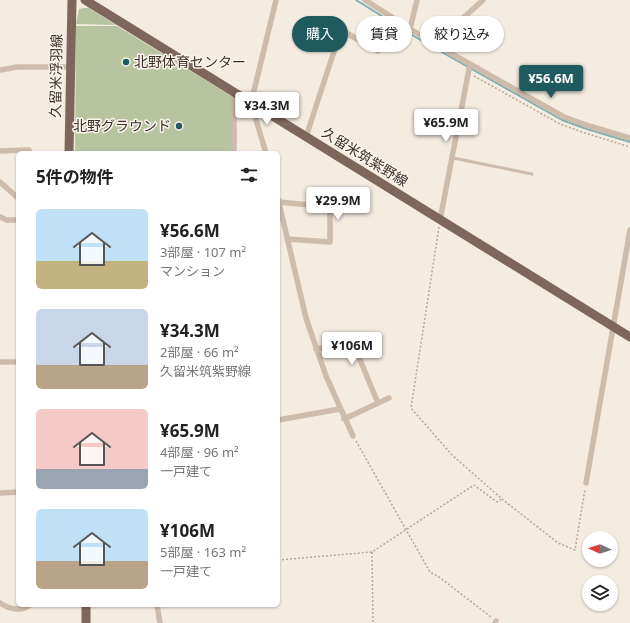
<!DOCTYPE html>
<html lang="ja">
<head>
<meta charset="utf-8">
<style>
	:root { --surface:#fff; --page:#f2f2f2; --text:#222; --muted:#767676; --accent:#1f5a5e }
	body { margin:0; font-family:"Noto Sans","Noto Sans JP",sans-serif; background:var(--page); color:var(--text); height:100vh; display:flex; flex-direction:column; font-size:15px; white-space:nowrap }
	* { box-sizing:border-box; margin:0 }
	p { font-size:13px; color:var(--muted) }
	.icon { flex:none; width:22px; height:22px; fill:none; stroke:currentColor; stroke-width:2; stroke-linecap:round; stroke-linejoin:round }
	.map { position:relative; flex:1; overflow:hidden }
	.details { position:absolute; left:16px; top:151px; width:264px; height:456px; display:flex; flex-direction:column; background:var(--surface); border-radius:6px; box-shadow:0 1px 3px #0004 }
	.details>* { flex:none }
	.top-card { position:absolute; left:292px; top:16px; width:278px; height:36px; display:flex; gap:8px }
	.needle { width:26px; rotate:273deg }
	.controls { position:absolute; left:582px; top:531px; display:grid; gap:8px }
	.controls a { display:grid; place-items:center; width:36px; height:36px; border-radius:50%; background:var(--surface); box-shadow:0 1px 3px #0004; font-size:20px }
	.price { position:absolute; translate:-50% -34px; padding:0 9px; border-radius:4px; background:#fff; color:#222; font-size:13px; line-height:26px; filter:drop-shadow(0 1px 2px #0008) }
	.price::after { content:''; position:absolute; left:50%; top:24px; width:12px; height:9px; margin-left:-6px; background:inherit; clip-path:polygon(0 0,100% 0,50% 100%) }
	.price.selected { background:var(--accent); color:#fff }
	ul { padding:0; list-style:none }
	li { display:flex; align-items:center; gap:12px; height:100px; padding:0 20px }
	li span { display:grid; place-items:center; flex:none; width:112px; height:80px; border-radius:6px; color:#555 }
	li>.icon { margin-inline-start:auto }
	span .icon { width:48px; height:48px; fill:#fffc; stroke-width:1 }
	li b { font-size:17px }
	h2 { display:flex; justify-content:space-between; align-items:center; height:48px; padding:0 20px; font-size:17px }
	.pill { padding:0 14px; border-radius:18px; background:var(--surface); box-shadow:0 1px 3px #0004; font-size:14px; line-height:36px }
	.pill.selected { background:var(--accent); color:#fff }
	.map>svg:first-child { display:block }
</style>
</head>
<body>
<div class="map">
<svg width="630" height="623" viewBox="0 0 630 623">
	<rect width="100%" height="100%" fill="#f4ebe1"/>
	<path fill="#b8c4a0" d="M84 8H89L116 25 76 24 79 9Z
		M76 26H117L233 97 232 153H75Z"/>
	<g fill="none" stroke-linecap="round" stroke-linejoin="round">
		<path stroke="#7fb0b2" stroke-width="2" d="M356 0 417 38 562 120 584 128 630 142"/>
		<path stroke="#b9a596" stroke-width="1.5" stroke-dasharray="2 2" stroke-linecap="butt" d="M474 76 560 124 582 132 630 147
			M439 227 411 408 452 455 502 499 558 543 575 550 585 489
			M356 441 430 572 439 577 491 617
			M372 552 373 623
			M278 560 372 552 474 485 497 502 502 499"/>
		<path stroke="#cdbbac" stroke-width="3" d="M453 158 532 174"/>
		<path stroke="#cdbbac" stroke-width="5.5" d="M365 0 429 41 564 117 586 125 630 138
			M410 29 417 0
			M429 41 450 30 483 0
			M0 70 17 67H69
			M234 92V153
			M306 137 341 30 378 51 391 30
			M0 151 29 150V153
			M266 153 251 103 276 0
			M0 182 18 198
			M278 199 306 318 326 376 353 436
			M279 202 330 207V242L287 239
			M0 217 7 220H18
			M440 220 470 64
			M316 349 353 343 378 403
			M0 362H18
			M344 419 389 398
			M278 420 340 409
			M586 483 630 230
			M0 493 18 492
			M0 603C9 609 21 612 30 605
			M157 605 160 623
			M495 623 496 621"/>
		<path stroke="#7d675c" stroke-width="9" d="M85 0 630 337
			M69 153 72 0
			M86 623V605"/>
	</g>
	<g fill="#1f5a5e" stroke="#fbf5ee" stroke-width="1.5">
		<circle cx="126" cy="62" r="4"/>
		<circle cx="179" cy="126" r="4"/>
	</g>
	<g text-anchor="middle" stroke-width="3" stroke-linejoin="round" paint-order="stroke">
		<g font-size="14" fill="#3b302b" stroke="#fbf5ee" text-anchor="start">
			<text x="134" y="67">北野体育センター</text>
			<text x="171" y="131" text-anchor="end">北野グラウンド</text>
		</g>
		<g font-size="14" fill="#3b302b" stroke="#fbf5ee">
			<text transform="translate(56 76) rotate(-89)" y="5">久留米浮羽線</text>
			<text transform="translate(365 157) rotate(32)" y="5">久留米筑紫野線</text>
		</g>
	</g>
</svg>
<div class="controls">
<a><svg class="needle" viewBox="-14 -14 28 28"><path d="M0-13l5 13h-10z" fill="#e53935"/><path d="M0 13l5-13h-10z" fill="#767676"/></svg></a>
<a><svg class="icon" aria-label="layers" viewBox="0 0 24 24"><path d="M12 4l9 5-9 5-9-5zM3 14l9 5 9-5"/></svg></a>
</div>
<b class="price selected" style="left:551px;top:99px">¥56.6M</b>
<b class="price" style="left:267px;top:126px">¥34.3M</b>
<b class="price" style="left:446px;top:143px">¥65.9M</b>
<b class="price" style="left:338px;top:221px">¥29.9M</b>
<b class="price" style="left:352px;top:366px">¥106M</b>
<div class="top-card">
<a class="pill selected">購入</a>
<a class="pill">賃貸</a>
<a class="pill">絞り込み</a>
</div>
<section class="details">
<h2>5件の物件<svg class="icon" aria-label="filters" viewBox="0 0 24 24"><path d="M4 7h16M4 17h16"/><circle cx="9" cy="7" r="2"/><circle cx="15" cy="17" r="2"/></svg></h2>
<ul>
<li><span style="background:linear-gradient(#bfe0f5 65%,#c2b280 0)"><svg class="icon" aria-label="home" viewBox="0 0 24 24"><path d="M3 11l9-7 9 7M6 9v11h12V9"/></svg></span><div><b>¥56.6M</b><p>3部屋 · 107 m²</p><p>マンション</p></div></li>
<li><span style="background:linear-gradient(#c9d6e8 70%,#b9a48a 0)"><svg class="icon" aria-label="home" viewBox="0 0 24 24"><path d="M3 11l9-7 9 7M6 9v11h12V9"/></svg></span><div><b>¥34.3M</b><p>2部屋 · 66 m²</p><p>久留米筑紫野線</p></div></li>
<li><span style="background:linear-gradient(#f6c9c9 75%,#9aa5b1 0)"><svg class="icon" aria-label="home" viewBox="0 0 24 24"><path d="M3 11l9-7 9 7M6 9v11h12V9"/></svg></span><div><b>¥65.9M</b><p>4部屋 · 96 m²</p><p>一戸建て</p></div></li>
<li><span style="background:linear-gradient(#bfe0f5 65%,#b9a48a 0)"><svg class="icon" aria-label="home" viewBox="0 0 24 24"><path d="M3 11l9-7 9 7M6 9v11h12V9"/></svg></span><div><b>¥106M</b><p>5部屋 · 163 m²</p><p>一戸建て</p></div></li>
</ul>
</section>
</div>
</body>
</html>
